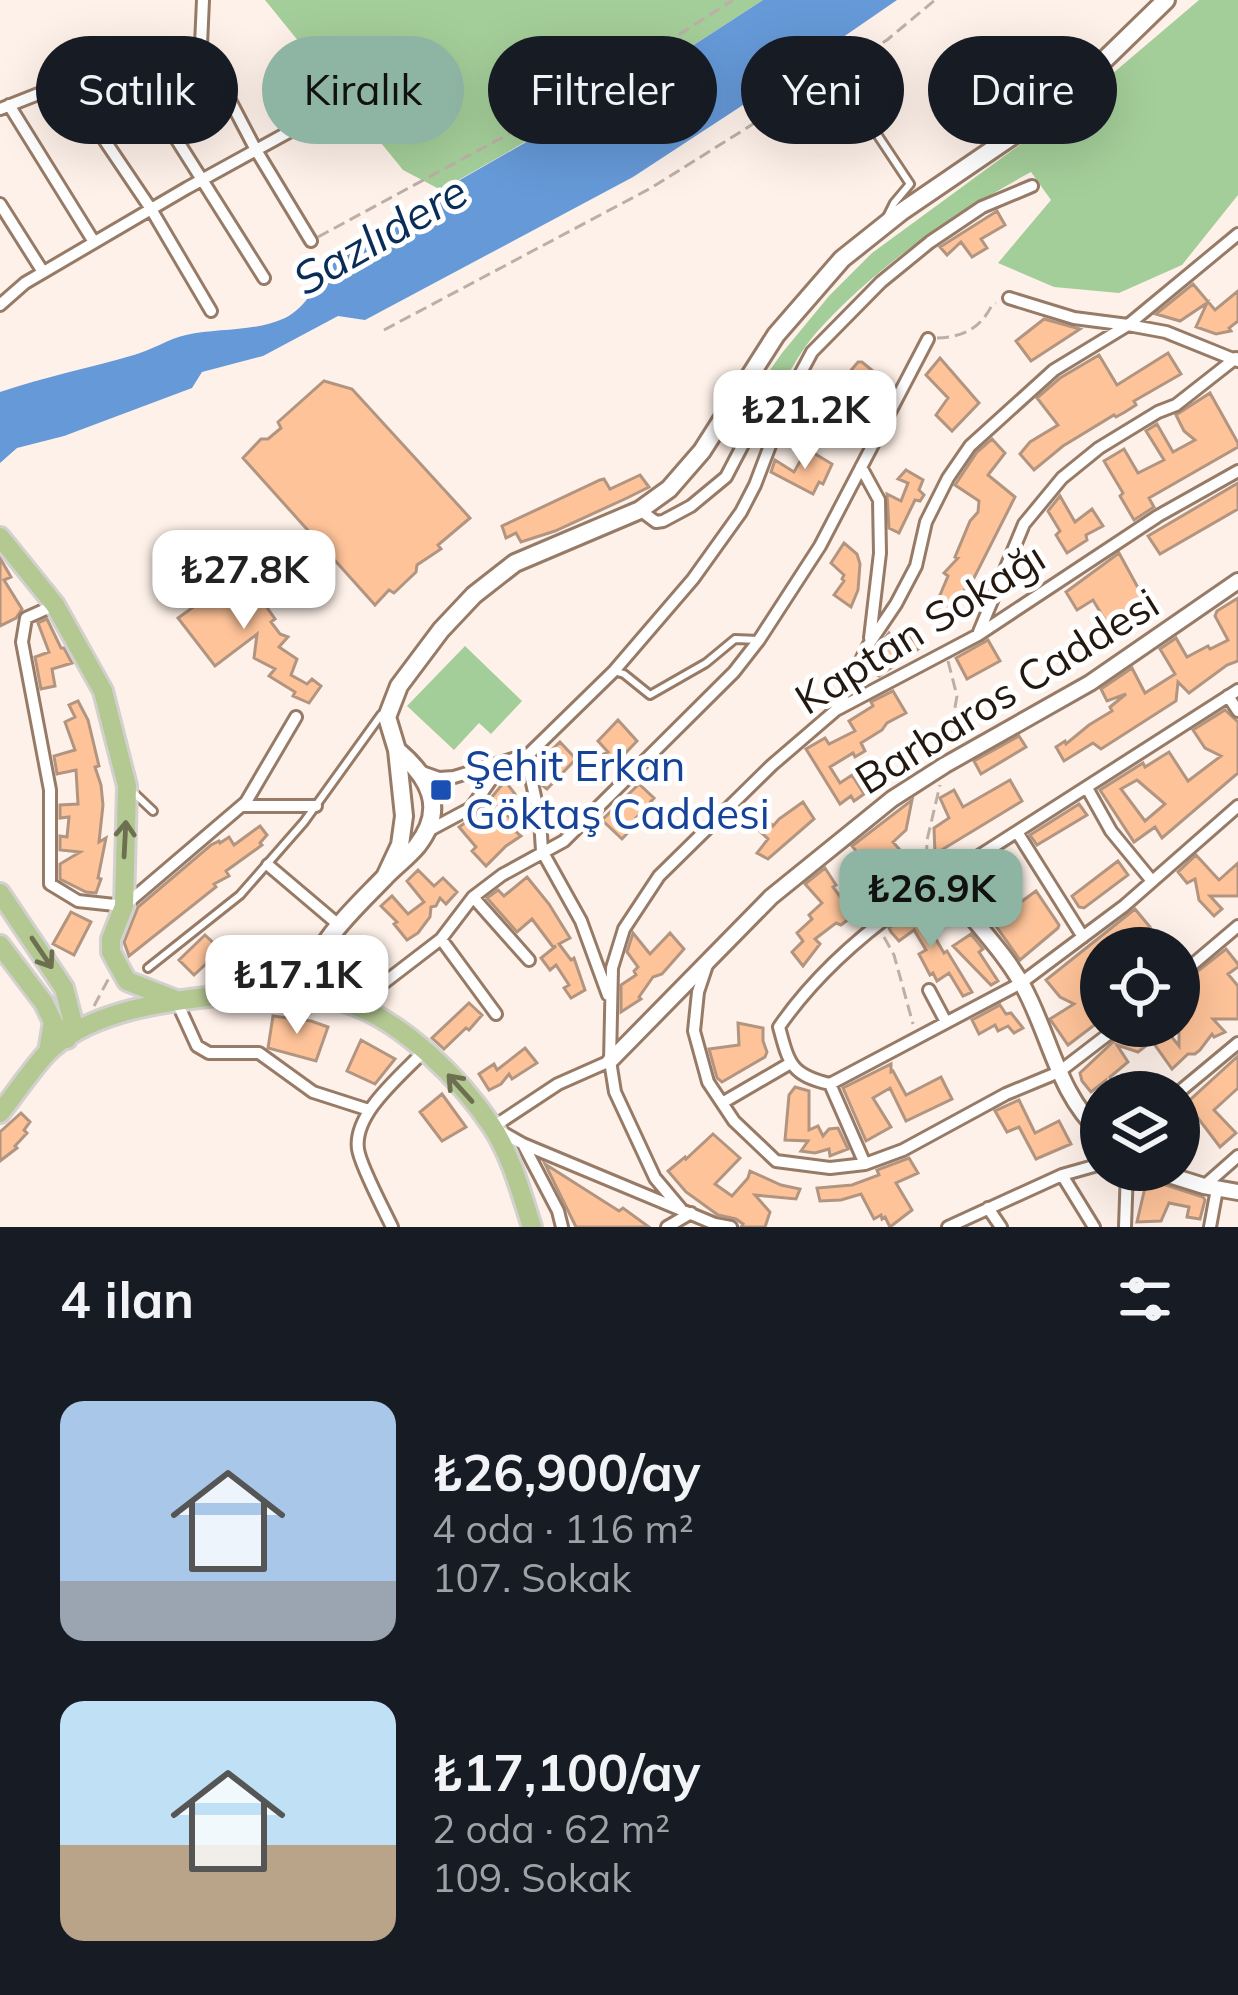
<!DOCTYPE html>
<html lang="tr">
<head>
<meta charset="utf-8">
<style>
	:root { --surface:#171b24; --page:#20242c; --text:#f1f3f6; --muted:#9ea1a6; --accent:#8eb5a3 }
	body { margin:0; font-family:Mulish,sans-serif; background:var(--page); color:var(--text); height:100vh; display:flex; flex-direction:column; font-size:45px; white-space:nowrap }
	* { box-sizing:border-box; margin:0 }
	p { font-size:39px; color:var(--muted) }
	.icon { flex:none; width:66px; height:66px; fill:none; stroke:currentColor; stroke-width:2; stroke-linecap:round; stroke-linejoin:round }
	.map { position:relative; height:1227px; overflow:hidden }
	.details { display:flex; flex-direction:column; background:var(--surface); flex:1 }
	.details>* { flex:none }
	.banner { position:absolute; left:36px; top:36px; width:1167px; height:108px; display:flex; gap:24px }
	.buttons { position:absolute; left:1080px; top:927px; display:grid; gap:24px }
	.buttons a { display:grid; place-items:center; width:120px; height:120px; border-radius:50%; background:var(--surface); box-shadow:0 12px 48px #0002; font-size:60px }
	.price { position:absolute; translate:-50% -102px; padding:0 27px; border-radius:24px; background:#fff; color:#222; font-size:39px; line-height:78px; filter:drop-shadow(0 3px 6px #0008) }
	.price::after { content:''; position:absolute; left:50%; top:72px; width:36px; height:27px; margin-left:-18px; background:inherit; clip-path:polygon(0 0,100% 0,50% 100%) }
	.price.selected { background:var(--accent); color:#111 }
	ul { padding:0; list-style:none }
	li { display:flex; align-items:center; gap:36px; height:300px; padding:0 60px }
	li span { display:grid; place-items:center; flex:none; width:336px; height:240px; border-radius:24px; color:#555 }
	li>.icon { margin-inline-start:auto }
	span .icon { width:144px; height:144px; fill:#fffc; stroke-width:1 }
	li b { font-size:51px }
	h2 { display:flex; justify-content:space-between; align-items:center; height:144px; padding:0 60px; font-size:51px }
	.chip { padding:0 42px; border-radius:54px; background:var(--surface); box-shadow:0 12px 48px #0002; font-size:42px; line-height:108px }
	.chip.selected { background:var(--accent); color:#111 }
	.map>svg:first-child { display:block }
</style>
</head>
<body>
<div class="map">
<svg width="1238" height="1227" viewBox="0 0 1238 1227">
	<rect width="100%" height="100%" fill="#fef1e9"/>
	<path fill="#a4ce99" d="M265 0H763L680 54 441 190 403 170Z
		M1199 0H1238V195L1182 265 1119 293 1054 287 998 263 1051 200 1031 172C952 215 876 266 816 333 802 349 791 370 780 388L754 393 782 353 829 296 872 253 1085 97Z
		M465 646 522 701 491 734 479 723 454 750 407 706Z"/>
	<path fill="#6599d8" d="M763 0H897L769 88 633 177 365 320 338 316 263 356 202 372 192 388 64 436 17 448 0 463V392C44 377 89 368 134 355 152 350 168 339 186 335 218 328 255 332 285 318 306 308 323 280 322 259L680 54Z"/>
	<path fill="#fec399" stroke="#b29580" stroke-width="3" fill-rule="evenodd" d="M997 211 1005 225 981 239 987 248 972 257 961 242 947 255 940 247Z
		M1193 284 1215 310 1238 291V321L1229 328 1231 331 1216 334 1196 327 1207 303 1180 321 1156 314Z
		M1044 319 1080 329 1031 361 1016 341Z
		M1168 353 1181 374 1134 401 1136 405 1125 412 1116 417 1114 415 1063 446 1034 470 1020 454 1030 442 1058 425 1037 398 1060 378 1099 355 1117 385Z
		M940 358 979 403 952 431 936 415 948 398 926 375Z
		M858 362H862L885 381 869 398 867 396 850 418 828 405 835 393 840 396 854 381 847 375Z
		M324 381 352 389 470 518 438 545 441 549 417 565 416 572 394 593 389 590 375 605 243 458 261 439H268L281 428 278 422Z
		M1210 393 1238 443V447L1149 498 1154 507 1134 520 1120 496 1123 493 1104 461 1124 449 1138 473 1164 460 1146 431 1157 424 1173 452 1195 440 1184 431 1176 415Z
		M992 439 1005 453 988 475 1015 497 973 580 965 589 954 613 956 616 946 630 924 613 940 595 948 576 944 573 958 558 955 557 970 521 978 512 979 501 955 485 977 452Z
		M807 449 832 464 823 484 819 482 813 494 771 472 775 460 794 472Z
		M906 470 923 480 919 490 924 495 920 501 915 500 899 533 889 528 887 494 901 501 908 483 898 479Z
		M640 475 649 487 627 498 555 531 521 542 516 533 506 538 502 526 600 480 604 479 610 489Z
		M1238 483V509L1160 554 1148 536Z
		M1060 496 1075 522 1092 509 1103 526 1086 535 1087 540 1067 553 1056 535 1060 531 1048 511Z
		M844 543 857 554 860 564 858 590 851 607 834 595 844 581 842 579 844 575 831 563Z
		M1119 553 1147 604 1111 630 1093 600 1077 610 1066 592Z
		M0 558 11 577 4 580 22 609 16 618 0 626Z
		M242 572 275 619 271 622 280 634 288 637 279 647 297 659 291 675 307 684 312 679 321 686 309 703 293 696 295 692 269 676 275 669 254 658 257 634 215 666 178 618Z
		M1238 598V661L1227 665 1189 693 1178 682 1176 701 1101 749 1093 743 1064 761 1056 747 1065 741 1066 744 1089 725 1112 711 1110 707 1126 694 1107 701 1101 689 1132 668 1145 693 1175 674 1160 649 1176 638 1187 657 1208 646 1210 649 1228 640 1215 616 1217 611Z
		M47 619 61 648H64L72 663 52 669 55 686 41 689 35 657 49 652 38 623Z
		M889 633 896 643 907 634 921 647 879 676 870 670 884 650 879 646Z
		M988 640 1000 661 967 679 956 658Z
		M893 691 906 713 887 723 882 730 861 743 865 751 855 757 853 753 830 767 840 783 852 775 864 794 854 801 851 796 840 804 806 749 825 738 829 744 855 731 849 721 873 706 871 702Z
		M78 701 88 720 99 766 95 767 101 785 103 805 99 842 106 838 98 878 101 879 96 893 86 892 60 879V864L80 852 60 850V836L67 837 69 817 60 818V805L78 804 76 770 57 774 54 756 75 750 65 722 75 717 69 705Z
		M1225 710 1238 722V773L1162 838 1155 827 1134 842 1100 790 1143 763 1145 767 1169 752 1188 781 1221 756 1205 748 1193 730ZM1137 780 1165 804 1145 821 1121 789Z
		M618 720 637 741 617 762 606 768 595 758 608 752 598 741Z
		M1019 736 1026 747 981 774 974 761Z
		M560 742 576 759 547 789 542 785 536 765Z
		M1010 780 1022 801 935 854 934 828 949 818 940 798 954 790 963 807Z
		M505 781 515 794V801L504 813 515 822 514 830 521 836 506 846 486 866 472 851 476 847 459 827 478 814Z
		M639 784 654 798 636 818 639 821 622 839 602 820Z
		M912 800 906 830 893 842 908 859 884 877 892 889 881 898 872 885 879 879 852 846Z
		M803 802 814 819 768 859 757 853 768 839 747 819 757 808 773 826 779 819Z
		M1079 804 1087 815 1037 845 1030 835Z
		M260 826 267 835 260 843 262 845 226 871 229 876 214 884 216 887 129 956 124 942 138 907 211 845 219 841 220 843 229 837 234 845Z
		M1196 855 1219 880 1238 863V896H1210L1222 909 1214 916 1199 900 1195 879 1187 883 1178 872Z
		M1118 861 1128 875 1084 908 1079 907 1072 896Z
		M825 868 836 885 833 887 854 915 841 925 836 923 815 939 820 944 803 966 792 952 803 941 797 933 812 919 809 915 822 903 805 884Z
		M418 870 434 886 443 878 457 892 446 904 440 898 436 906 431 907 430 917 418 933 407 940 394 924 397 922 381 906 392 896 408 914 424 902 407 881Z
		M527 877 549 904 570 938 559 944 571 960 574 958 585 990 571 998 564 988 569 985 556 965 550 970 541 958 556 946 553 947 532 919 517 932 487 898 498 890 504 896Z
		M991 884 1010 910 1036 891 1059 925 1058 928 1020 960 974 895Z
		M1135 909 1150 927 1122 948H1101V1020L1068 1045 1050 1019 1074 1004 1060 997 1046 980Z
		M913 911 924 926 927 924 944 953 947 951 972 992 963 996 949 973 937 981 933 973 930 975 919 954 926 950 914 930 899 941 891 932 889 928Z
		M71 912 91 922 74 955 53 944Z
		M633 933 650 954 670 933 684 949 662 974 653 977 639 997 641 999 621 1012V985L636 975 634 971 638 967 627 952Z
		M971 934 983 949 979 952 998 981 991 985 953 946Z
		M205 935 221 950 194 975 179 960Z
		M1226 949 1238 964V967L1228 974 1238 986V1019H1213L1225 1032 1214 1037 1212 1034 1200 1050 1195 1054H1188L1172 1069 1152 1041 1138 1052 1117 1045 1128 1062 1110 1077 1117 1092H1102L1105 1081 1091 1092 1082 1081 1080 1073 1130 1026H1163L1179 1046V986Z
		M469 1003 482 1015 469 1030 466 1028 444 1049 432 1038Z
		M1000 1005 1006 1014 1011 1013 1023 1028 1014 1033 1008 1026 998 1031 995 1025 979 1034 972 1020Z
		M273 1016 311 1021 328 1027 316 1061 268 1048Z
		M738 1023 763 1028V1041L767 1052 765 1057 722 1082 717 1078 709 1049 739 1045Z
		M361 1040 395 1059 375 1084 347 1071Z
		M525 1048 537 1063 512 1079 509 1074 501 1084 489 1090 479 1074 494 1064 497 1070Z
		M1238 1056V1088L1214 1110 1236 1133 1220 1147 1198 1118 1190 1130 1179 1136V1110Z
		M891 1064V1072L893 1071 906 1095 941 1077 952 1099 906 1121 890 1088 873 1098 891 1127 866 1141 843 1088Z
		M795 1087 809 1091V1130L818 1126 823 1136 829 1129 838 1128 848 1149 830 1156 829 1149 815 1153 801 1151 808 1141 785 1140 789 1095Z
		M442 1094 466 1127 442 1141 420 1112Z
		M1019 1100 1035 1133 1059 1121 1071 1144 1036 1159 1019 1127 1007 1132 995 1111Z
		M21 1113 30 1122 24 1130 27 1133 15 1146 17 1148 0 1161V1132Z
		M713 1134 740 1158 715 1184 732 1196 748 1178 750 1171 781 1185 800 1189 796 1199 755 1195 770 1212 765 1227H741L743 1224 736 1219 718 1215 686 1192 668 1171 685 1157 686 1159Z
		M909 1158 918 1173 896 1183 912 1210 890 1227 885 1217 882 1219 881 1215 874 1219 861 1194 841 1200 820 1201 817 1188 852 1185 879 1175 877 1170Z
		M545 1164 619 1211 623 1208 649 1227H576Z
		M1147 1179 1203 1197 1205 1200 1200 1219 1187 1217 1189 1207 1169 1203 1161 1221 1137 1222Z"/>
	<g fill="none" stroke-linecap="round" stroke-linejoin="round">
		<g stroke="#977b67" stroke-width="12">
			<path id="service" d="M851 95 910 184 894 203 887 217
				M614 671 624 674 650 695 706 663 735 639 759 640
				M134 793 153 811
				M148 968 240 895 304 822 381 715"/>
		</g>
		<g stroke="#977b67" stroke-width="16">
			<path id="minor" d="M203 0 201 45 256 150 311 241
				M129 64 264 278
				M66 83 151 209 211 311
				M9 105 94 242
				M0 109 84 76 201 45
				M0 204 43 272
				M1009 298 1074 318 1128 325 1238 234
				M0 305 25 283 187 188 327 111
				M861 467 879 500 880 553 870 638
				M640 510 656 522 663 521 691 506 726 477 749 433 790 393 812 352 881 282 930 242 982 207 1032 186
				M55 605 26 618 22 642 50 790V884L78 901 124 906 246 802 296 717
				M979 632 1024 524 1062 478 1099 448 1158 412 1176 405 1236 358
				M1238 690 957 870C946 882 938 883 925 890 917 894 909 901 901 907 854 941 812 979 779 1027 789 1064 791 1075 830 1084L1021 983 1124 906 1238 806
				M1228 696 1238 711
				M836 710 869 644 896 604 916 566 926 522 948 478 970 446 1054 370 1128 325 1166 332 1238 361
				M521 757 530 774 540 819 542 851 581 921 608 995
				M422 772 439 778 454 777 529 754 614 671 693 579 741 512 755 485 790 393
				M1087 788 1111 831 1152 881
				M242 806H316
				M428 831 471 808 503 763
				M1017 832 1083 937
				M268 865 340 926
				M473 897 529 960
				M441 939 496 1014
				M708 962 698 992 694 1031 708 1082 734 1121 776 1161 830 1168 865 1164 903 1150 1006 1094 1059 1072 1119 1026
				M1179 976 1238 926
				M929 990 946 1022
				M176 1000 197 1046 209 1053H259L313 1092 369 1110
				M355 1005 441 939 473 897 502 875 564 841 734 672 759 640 820 546 928 339
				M610 1061 558 1084 493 1127 523 1144 715 1224 731 1227
				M830 1084 865 1164
				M1179 1092 1238 1043
				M722 1103 789 1064
				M523 1144 558 1211 562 1227
				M1062 1175 1094 1227
				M1204 1186 1238 1156
				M988 1208 1001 1227
				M681 1209 655 1178 615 1092 610 1061 612 968 624 929 659 876 772 765 836 710 978 635 1158 516 1238 471
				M392 1227C384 1210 360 1165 358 1149 353 1113 402 1075 425 1050
				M667 1227 691 1213
				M948 1227 1062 1175 1101 1164
				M1125 1227 1127 1170
				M1210 1227 1217 1189"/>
		</g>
		<g stroke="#977b67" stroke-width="20">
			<path id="tertiary" d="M945 882C970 919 1002 948 1023 986 1050 1035 1058 1095 1101 1133
				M610 1061 771 897 892 799 945 765 1090 683 1238 581
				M1153 1170 1204 1186 1238 1192"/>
		</g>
		<g stroke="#977b67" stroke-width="22">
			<path id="secondary" d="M385 877 400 845 404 816 397 750 387 717 399 686 441 630 474 595 515 563 640 510 669 489 702 451 776 335 842 259 901 212 1030 124 1092 72 1166 0
				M306 993C309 949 353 910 383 879 394 867 407 858 417 846 447 808 429 777 397 750"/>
		</g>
		<g stroke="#d3d1cf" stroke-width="24">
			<path id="primary" d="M0 537 55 605 103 691 127 786 124 906 111 939V952L127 981 176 1000
				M0 893 64 988 72 1019 67 1039
				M0 945 44 1003 53 1022 48 1052
				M0 1113C15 1094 29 1073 45 1055 83 1014 155 1003 207 997 255 991 308 987 353 1005 405 1024 461 1080 491 1125 511 1154 521 1193 532 1227"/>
		</g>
		<path stroke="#bbafa7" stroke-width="3" stroke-dasharray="12 6" stroke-linecap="butt" d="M318 237 605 82 733 0
			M384 330 651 188 887 40 935 0
			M937 338C963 337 980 329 992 305L996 303
			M948 661 957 696 948 746
			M926 875 927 840 940 785
			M884 937 894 955 913 1024
			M94 1006 109 978"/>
		<use href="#service" stroke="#fff" stroke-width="6"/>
		<use href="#minor" stroke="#fff" stroke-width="10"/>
		<use href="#tertiary" stroke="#fff" stroke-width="14"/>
		<use href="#secondary" stroke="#fff" stroke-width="16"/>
		<use href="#primary" stroke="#b4c891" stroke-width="18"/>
	</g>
	<defs><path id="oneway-shaft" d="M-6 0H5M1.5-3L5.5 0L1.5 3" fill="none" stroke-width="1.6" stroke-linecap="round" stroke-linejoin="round" transform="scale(3)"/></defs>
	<g stroke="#6c7050">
		<use href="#oneway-shaft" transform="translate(125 839) rotate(-87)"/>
		<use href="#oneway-shaft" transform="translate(42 953) rotate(56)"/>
		<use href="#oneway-shaft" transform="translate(460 1088) rotate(-132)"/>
	</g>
	<rect fill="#1a4fb4" stroke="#fff" stroke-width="4.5" x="429" y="778" width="24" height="24" rx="6"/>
	<g text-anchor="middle" stroke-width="10" stroke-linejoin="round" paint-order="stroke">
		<g font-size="42" fill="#231810" stroke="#fff">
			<text transform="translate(920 628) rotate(-32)" y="15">Kaptan Sokağı</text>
			<text transform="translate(1007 691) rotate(-32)" y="15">Barbaros Caddesi</text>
		</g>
		<g font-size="42" fill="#164399" stroke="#fff" text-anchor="start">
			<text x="465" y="781">Şehit Erkan<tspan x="465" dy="48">Göktaş Caddesi</tspan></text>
		</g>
		<g font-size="45" font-style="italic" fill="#092d56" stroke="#fff">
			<text transform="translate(380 235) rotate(-30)" y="16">Sazlıdere</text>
		</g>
	</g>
</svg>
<div class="buttons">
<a><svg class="icon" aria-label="locate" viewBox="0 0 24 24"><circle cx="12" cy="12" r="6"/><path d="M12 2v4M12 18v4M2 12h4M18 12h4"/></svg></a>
<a><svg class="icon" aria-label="layers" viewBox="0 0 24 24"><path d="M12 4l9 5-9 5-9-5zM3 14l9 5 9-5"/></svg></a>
</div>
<b class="price" style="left:805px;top:472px">₺21.2K</b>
<b class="price" style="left:244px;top:632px">₺27.8K</b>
<b class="price selected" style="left:931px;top:951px">₺26.9K</b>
<b class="price" style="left:297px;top:1037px">₺17.1K</b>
<div class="banner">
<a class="chip">Satılık</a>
<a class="chip selected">Kiralık</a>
<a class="chip">Filtreler</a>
<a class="chip">Yeni</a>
<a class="chip">Daire</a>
</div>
</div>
<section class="details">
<h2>4 ilan<svg class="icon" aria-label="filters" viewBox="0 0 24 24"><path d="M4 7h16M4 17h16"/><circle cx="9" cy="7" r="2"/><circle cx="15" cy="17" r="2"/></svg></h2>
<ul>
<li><span style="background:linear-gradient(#a9c7e8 75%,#9aa5b1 0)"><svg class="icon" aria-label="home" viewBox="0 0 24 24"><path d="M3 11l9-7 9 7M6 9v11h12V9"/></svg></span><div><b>₺26,900/ay</b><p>4 oda · 116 m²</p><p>107. Sokak</p></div></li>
<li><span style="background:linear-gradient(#bfe0f5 60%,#b9a48a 0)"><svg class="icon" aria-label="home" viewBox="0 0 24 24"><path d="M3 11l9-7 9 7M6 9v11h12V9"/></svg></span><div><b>₺17,100/ay</b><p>2 oda · 62 m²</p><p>109. Sokak</p></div></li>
</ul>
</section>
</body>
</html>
